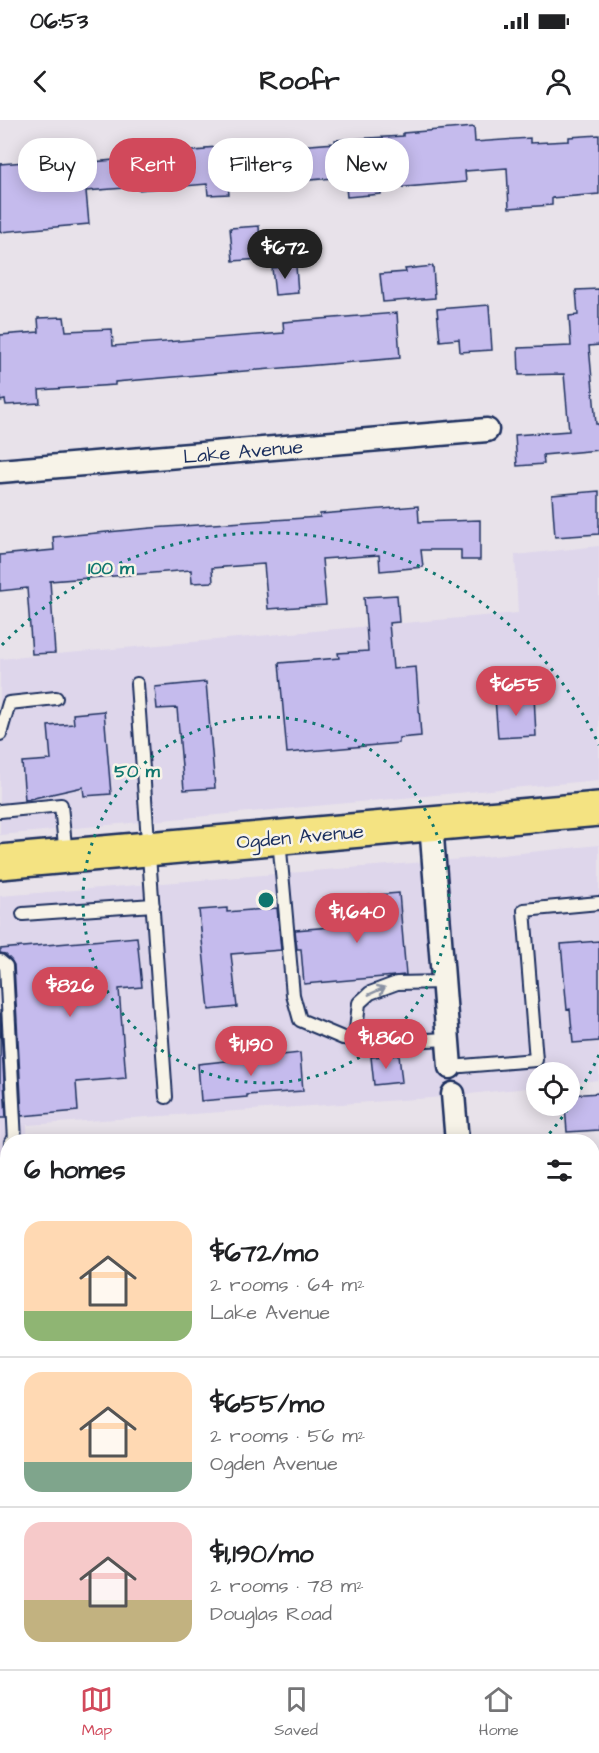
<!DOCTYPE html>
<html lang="en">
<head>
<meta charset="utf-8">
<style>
	:root { --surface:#fff; --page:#f6f6f6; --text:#202124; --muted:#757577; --line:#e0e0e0; --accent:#d1495b }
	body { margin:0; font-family:"Architects Daughter",sans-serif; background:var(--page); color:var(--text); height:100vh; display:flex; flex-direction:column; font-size:22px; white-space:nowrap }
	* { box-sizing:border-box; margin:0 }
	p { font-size:20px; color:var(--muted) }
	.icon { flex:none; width:33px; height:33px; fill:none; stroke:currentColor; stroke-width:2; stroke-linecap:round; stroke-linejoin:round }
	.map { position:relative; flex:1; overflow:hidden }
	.details { position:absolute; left:0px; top:1014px; width:600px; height:536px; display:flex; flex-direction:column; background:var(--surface); border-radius:24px 24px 0 0; box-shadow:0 3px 15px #0003 }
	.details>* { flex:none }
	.hud { position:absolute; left:18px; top:18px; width:564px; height:54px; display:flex; gap:12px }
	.tools { position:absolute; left:526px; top:942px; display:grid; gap:12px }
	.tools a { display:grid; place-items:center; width:54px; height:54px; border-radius:50%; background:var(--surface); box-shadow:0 3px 15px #0003; font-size:30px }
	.price { position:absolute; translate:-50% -51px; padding:0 14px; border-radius:21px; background:var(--accent); color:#fff; font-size:20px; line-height:39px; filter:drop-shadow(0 2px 3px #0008) }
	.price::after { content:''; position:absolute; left:50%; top:36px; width:18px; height:14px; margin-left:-9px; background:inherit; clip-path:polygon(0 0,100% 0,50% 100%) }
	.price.on { background:#222; color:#fff }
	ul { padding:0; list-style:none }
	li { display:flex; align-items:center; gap:18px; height:150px; padding:0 24px }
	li+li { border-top:2px solid var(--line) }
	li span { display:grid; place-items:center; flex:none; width:168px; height:120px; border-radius:18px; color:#555 }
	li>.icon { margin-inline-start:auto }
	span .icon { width:72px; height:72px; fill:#fffc; stroke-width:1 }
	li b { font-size:26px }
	h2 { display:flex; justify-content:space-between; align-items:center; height:72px; padding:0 24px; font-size:26px }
	.chip { padding:0 21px; border-radius:24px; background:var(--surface); box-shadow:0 3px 15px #0003; font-size:21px; line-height:54px }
	.chip.on { background:var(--accent); color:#fff }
	.status { display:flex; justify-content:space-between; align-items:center; height:42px; padding:0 30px; background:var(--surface); direction:ltr }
	.status svg { height:16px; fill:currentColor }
	header { display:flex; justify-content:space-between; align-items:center; height:78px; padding:0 24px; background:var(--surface); font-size:27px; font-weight:700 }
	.menu { display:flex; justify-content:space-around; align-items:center; height:84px; border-top:2px solid var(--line); background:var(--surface); font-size:16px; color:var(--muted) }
	.menu a { display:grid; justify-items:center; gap:3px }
	.menu .on { color:var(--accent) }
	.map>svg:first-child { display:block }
</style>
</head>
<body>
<div class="status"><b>06:53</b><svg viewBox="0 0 49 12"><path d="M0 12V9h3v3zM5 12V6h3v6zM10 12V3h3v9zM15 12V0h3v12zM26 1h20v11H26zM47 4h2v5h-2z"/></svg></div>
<header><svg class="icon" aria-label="back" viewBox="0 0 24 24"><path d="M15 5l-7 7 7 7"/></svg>Roofr<svg class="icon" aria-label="person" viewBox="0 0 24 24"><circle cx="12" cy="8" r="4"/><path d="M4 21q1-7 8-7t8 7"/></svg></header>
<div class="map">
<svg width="599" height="1549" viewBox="0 0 599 1549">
	<rect width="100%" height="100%" fill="#e8e2ea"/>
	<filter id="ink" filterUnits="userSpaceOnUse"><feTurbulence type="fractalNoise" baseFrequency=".0167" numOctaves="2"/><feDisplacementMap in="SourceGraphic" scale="12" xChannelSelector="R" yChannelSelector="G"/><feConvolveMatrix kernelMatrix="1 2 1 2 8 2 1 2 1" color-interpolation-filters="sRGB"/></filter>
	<g filter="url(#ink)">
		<path fill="#ded6eb" d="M599 426V660L0 715V539L518 493 515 435Z
			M599 725V960L570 963V952H537V967L431 978 27 1005V1021L8 1022 7 1038H0V776L463 739Z"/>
		<path fill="#c5bbed" stroke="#1b2f5e" stroke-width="1.5" d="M474 7 475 22 530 18V23L569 21V17L599 15V74L552 78V85L509 88 507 48 465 51 466 62 381 69V74L347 77 345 57 228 67 229 74 208 75 207 64 138 70V67L86 71 89 104 0 112V44L25 42 26 52 81 48V43L136 38 135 36 205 30V28L245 25 246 30 335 23V20L403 16V13Z
			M259 106 261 139 233 141 230 108Z
			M296 146 298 173 275 175 272 148Z
			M433 146 435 178 383 182 380 154 406 152 405 149Z
			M599 169V225L589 226 596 304H599V330L543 335 544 344 517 346 515 315 569 311 564 254 519 255 518 228 571 226 569 196 578 195 576 170Z
			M489 185 492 230 460 232 459 219 440 221 437 189Z
			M397 193 400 238 115 262V265L39 270 40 283 6 285 5 280 0 281V215L39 212 38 198 64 197 66 211 112 209 113 226 284 213 283 202Z
			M599 371V414L555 417 552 375Z
			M418 386 419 402 480 400V440H461V430H421L423 447 380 451 379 435 322 439 326 485 268 489 264 444 212 448 213 462 192 463 191 450 50 461 55 533 32 534 27 468 0 471V435L54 430 53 417 151 408 320 397V394Z
			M397 475 399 502 389 503 393 549 416 547 421 616 399 618V623L287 633 279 543 339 538 338 533 368 531 364 477Z
			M206 562 215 668 184 670 177 588 157 589 155 567Z
			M534 575 536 616 498 618 495 578Z
			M104 591 111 674 84 676 83 667 25 680 22 642 51 640 48 606 74 604 73 594Z
			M399 773 406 855 304 864 301 829H297L295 810 355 805 352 777Z
			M227 788V792L277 788 281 830 231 834 237 887 209 890 199 790Z
			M137 817 142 867 119 869 126 958 76 962 78 991 22 996 14 845 11 840 5 834 0 833V829Z
			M599 821V921L573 923 570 889 567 890 561 824Z
			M0 890 6 998H0Z
			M300 933 303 971 247 975V977L201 981 198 944Z
			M399 935 402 962 374 965 371 937Z
			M599 973V1010L567 1012 565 986H570V975Z"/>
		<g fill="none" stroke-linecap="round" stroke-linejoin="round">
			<g stroke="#1b2f5e" stroke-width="16">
				<path id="service" d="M137 564 166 977
					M0 614 9 583 56 578
					M0 691 61 685 66 736
					M279 719 293 875 300 900 343 918 384 922 448 919
					M23 794 153 785
					M0 841 6 846 15 1021 11 1022
					M355 919 359 883 370 873 397 863 443 862
					M450 947 536 940 524 790 599 783"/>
			</g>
			<g stroke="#1b2f5e" stroke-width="27">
				<path id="minor" d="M0 351 487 310
					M431 704 450 947
					M453 974 457 1022
					M592 1436 599 1435
					M0 1487 8 1486
					M501 1542 502 1549"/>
			</g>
			<g stroke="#1b2f5e" stroke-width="38">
				<path id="primary" d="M0 742 599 689"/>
			</g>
			<use href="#service" stroke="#f7f3e8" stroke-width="12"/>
			<use href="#minor" stroke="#f7f3e8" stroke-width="22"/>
			<use href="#primary" stroke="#f4e382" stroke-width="33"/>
		</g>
		<defs><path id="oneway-shaft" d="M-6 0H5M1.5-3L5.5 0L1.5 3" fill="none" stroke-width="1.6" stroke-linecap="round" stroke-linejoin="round" transform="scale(1.5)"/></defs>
		<use stroke="#8991a3" href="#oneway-shaft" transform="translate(377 871) rotate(-24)"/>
	</g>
	<g fill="none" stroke="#0f766e" stroke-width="3" stroke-dasharray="3 6">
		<circle cx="266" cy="780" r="183"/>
		<path d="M599 935A367 367 0 0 1 543 1021M2 525A367 367 0 0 1 599 625"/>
	</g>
	<g text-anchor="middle" stroke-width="5" stroke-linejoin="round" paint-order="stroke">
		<g font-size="20" fill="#1b2f5e" stroke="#f7f3e8">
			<text transform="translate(243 331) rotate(-5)" y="7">Lake Avenue</text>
			<text transform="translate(300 716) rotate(-5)" y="7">Ogden Avenue</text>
		</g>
	</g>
	<circle cx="266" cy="780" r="9" fill="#0f766e" stroke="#f7f3e8" stroke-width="3"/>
	<g font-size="18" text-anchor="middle" font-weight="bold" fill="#0f766e" stroke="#f7f3e8" stroke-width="5" stroke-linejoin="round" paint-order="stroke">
		<text x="111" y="454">100 m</text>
		<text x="137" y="657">50 m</text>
	</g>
</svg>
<div class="tools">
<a><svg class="icon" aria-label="locate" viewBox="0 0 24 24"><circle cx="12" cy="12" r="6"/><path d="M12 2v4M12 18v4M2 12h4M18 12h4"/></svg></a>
</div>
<b class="price on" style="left:285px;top:160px">$672</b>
<b class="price" style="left:516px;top:597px">$655</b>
<b class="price" style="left:357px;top:824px">$1,640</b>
<b class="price" style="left:70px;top:898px">$826</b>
<b class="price" style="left:386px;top:950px">$1,860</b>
<b class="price" style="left:251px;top:957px">$1,190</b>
<div class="hud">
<a class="chip">Buy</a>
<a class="chip on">Rent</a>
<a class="chip">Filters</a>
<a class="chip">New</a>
</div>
<section class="details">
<h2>6 homes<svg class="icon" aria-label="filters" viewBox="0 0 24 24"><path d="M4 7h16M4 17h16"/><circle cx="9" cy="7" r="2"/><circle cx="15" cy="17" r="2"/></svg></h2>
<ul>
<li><span style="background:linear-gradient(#ffd9b3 75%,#8fb573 0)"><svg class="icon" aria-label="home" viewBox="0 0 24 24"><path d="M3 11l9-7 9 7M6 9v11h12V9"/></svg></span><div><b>$672/mo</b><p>2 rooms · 64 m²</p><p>Lake Avenue</p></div></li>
<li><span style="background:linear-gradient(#ffd9b3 75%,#7fa58c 0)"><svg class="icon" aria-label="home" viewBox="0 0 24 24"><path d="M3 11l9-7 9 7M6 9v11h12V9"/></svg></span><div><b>$655/mo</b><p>2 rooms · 56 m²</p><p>Ogden Avenue</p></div></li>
<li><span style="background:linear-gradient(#f6c9c9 65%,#c2b280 0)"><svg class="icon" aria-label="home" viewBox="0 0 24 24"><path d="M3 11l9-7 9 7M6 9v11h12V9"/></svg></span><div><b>$1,190/mo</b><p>2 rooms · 78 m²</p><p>Douglas Road</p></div></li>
</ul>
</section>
</div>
<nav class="menu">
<a class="on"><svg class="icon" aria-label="map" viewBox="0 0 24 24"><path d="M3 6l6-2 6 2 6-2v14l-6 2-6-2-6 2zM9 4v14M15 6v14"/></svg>Map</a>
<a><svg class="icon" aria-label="saved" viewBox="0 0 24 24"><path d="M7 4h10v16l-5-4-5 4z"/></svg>Saved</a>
<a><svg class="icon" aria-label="home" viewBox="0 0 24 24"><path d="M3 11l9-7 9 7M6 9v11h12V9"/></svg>Home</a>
</nav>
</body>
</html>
